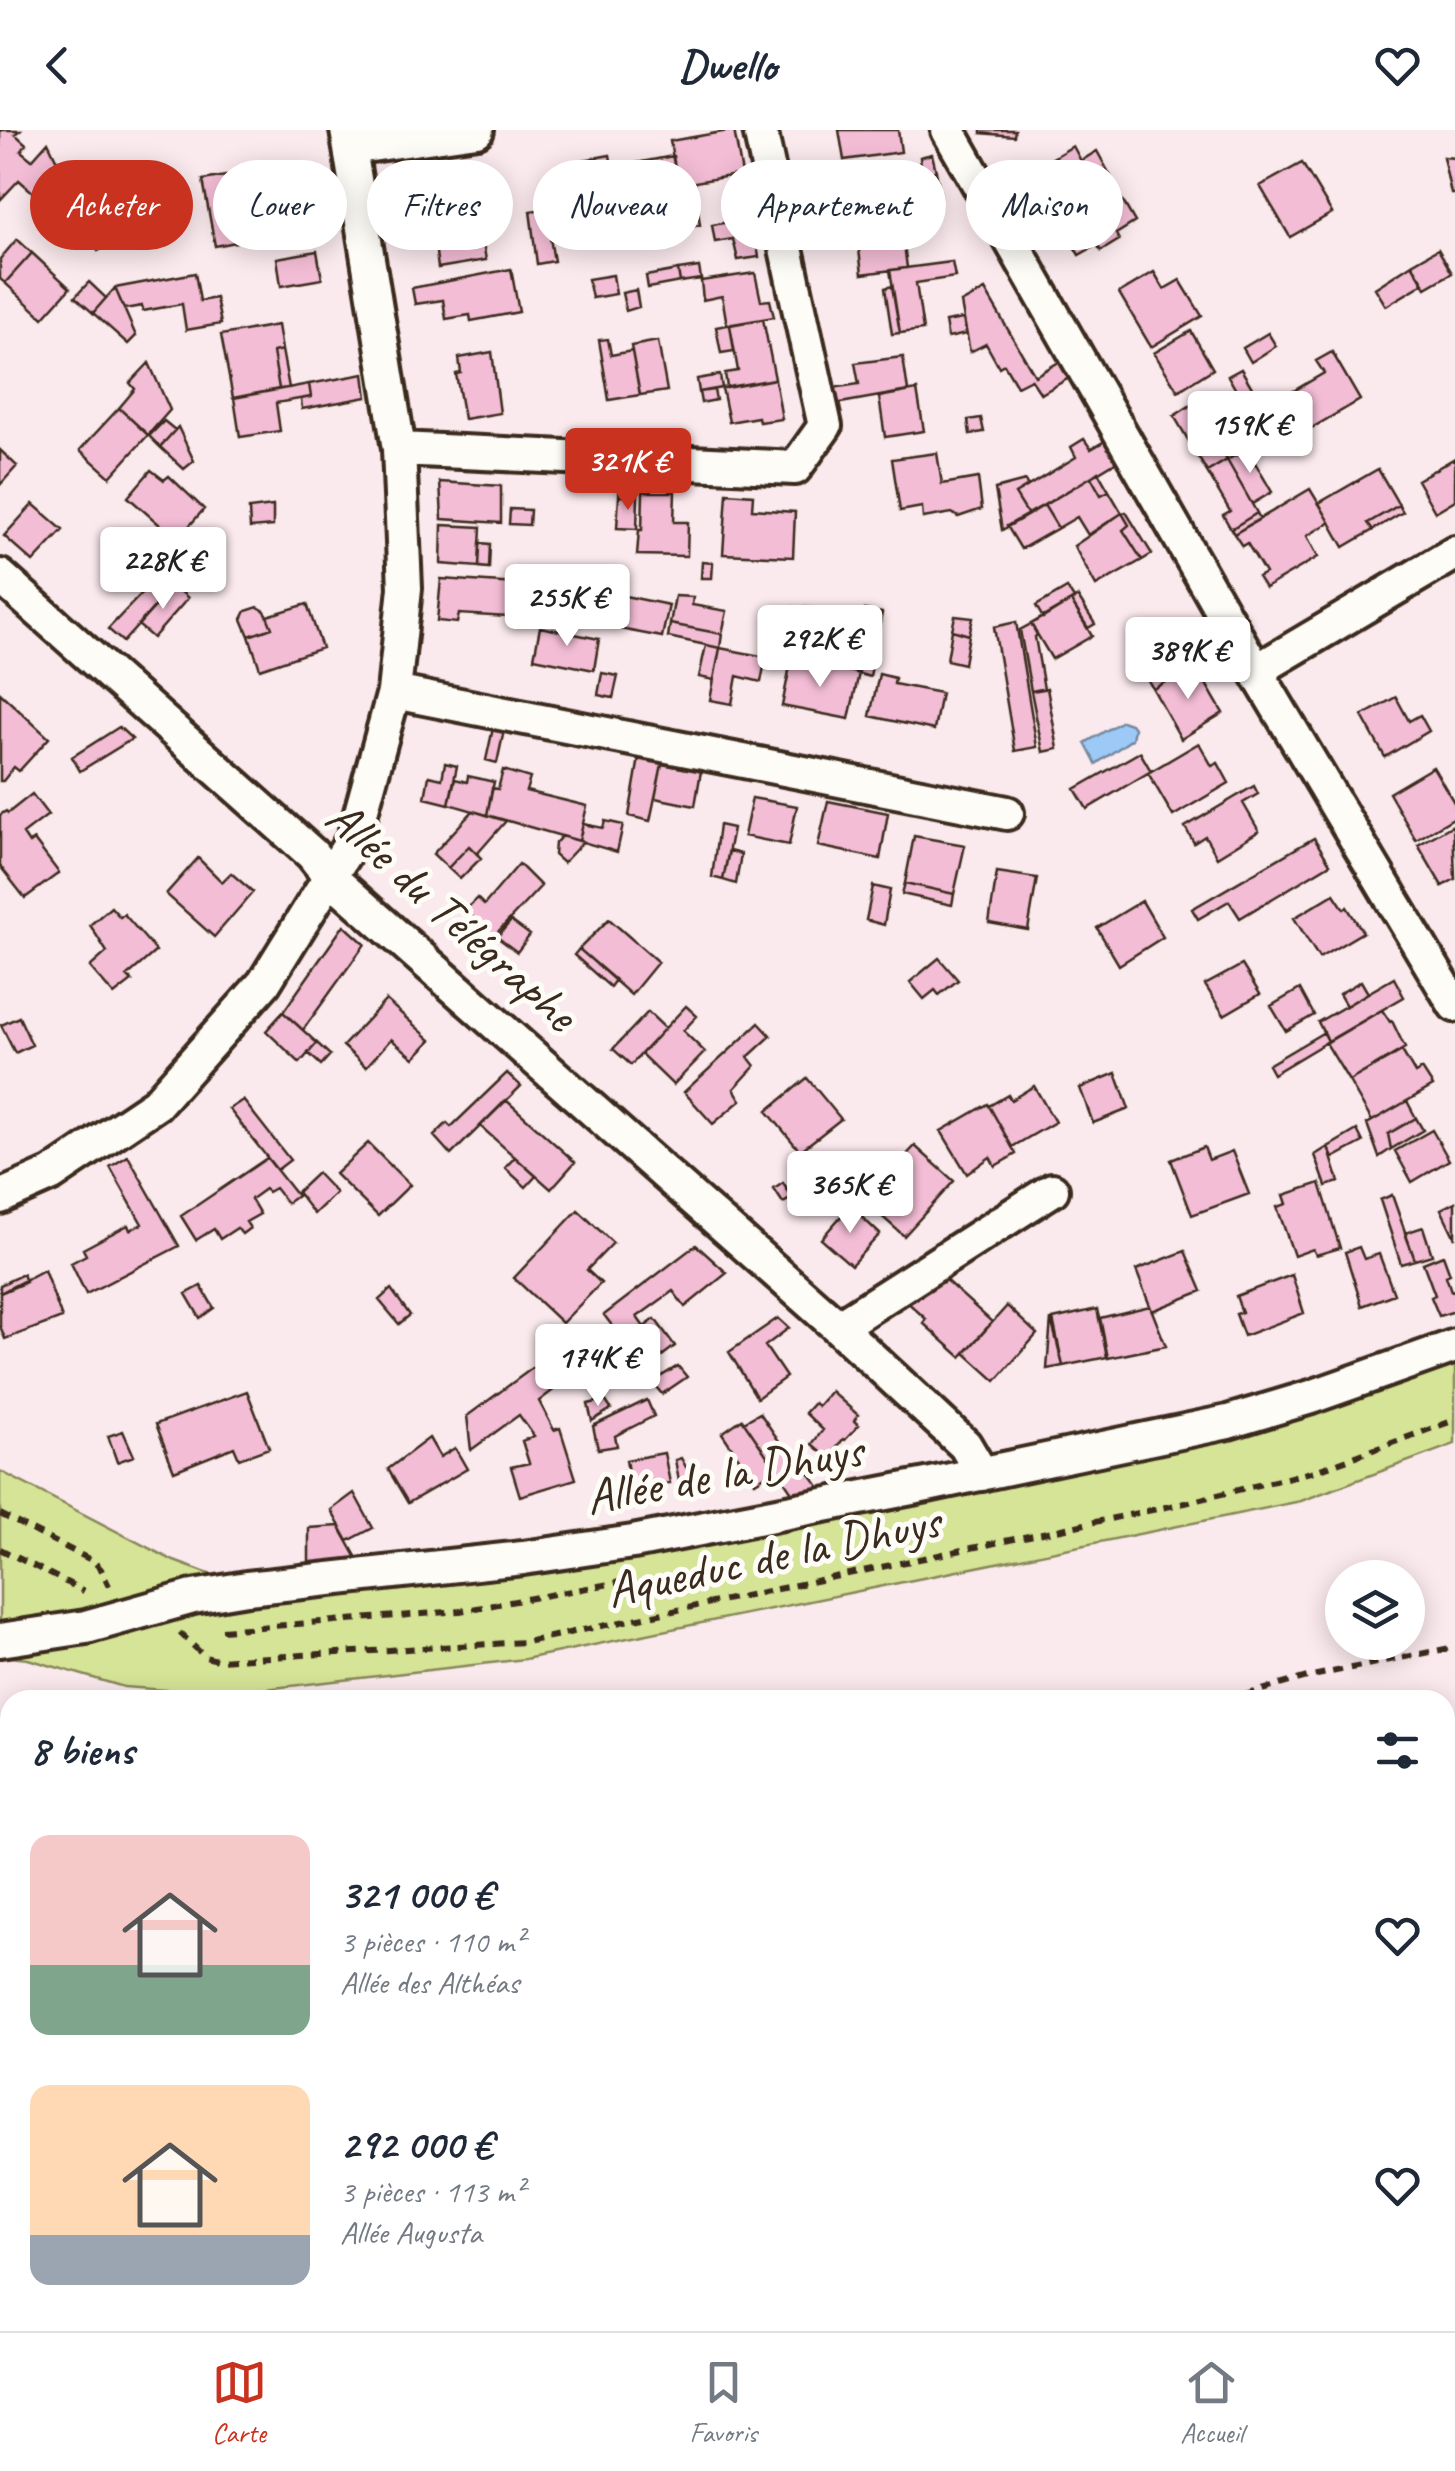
<!DOCTYPE html>
<html lang="fr">
<head>
<meta charset="utf-8">
<style>
	:root { --surface:#fff; --page:#f2f2f3; --text:#1f2937; --muted:#747a83; --line:#e0e1e3; --accent:#c8321e }
	body { margin:0; font-family:Caveat,sans-serif; background:var(--page); color:var(--text); height:100vh; display:flex; flex-direction:column; font-size:38px; white-space:nowrap }
	* { box-sizing:border-box; margin:0 }
	p { font-size:32px; color:var(--muted) }
	.icon { flex:none; width:55px; height:55px; fill:none; stroke:currentColor; stroke-width:2; stroke-linecap:round; stroke-linejoin:round }
	.map { position:relative; flex:1; overflow:hidden }
	.panel { position:absolute; left:0px; top:1560px; width:1455px; height:642px; display:flex; flex-direction:column; background:var(--surface); border-radius:30px 30px 0 0; box-shadow:0 5px 25px #0003 }
	.panel>* { flex:none }
	.banner { position:absolute; left:30px; top:30px; width:1395px; height:90px; display:flex; gap:20px }
	.controls { position:absolute; left:1325px; top:1430px; display:grid; gap:20px }
	.controls a { display:grid; place-items:center; width:100px; height:100px; border-radius:50%; background:var(--surface); box-shadow:0 5px 25px #0003; font-size:50px }
	.price { position:absolute; translate:-50% -85px; padding:0 22px; border-radius:10px; background:#fff; color:#222; font-size:32px; line-height:65px; filter:drop-shadow(0 2px 5px #0008) }
	.price::after { content:''; position:absolute; left:50%; top:60px; width:30px; height:22px; margin-left:-15px; background:inherit; clip-path:polygon(0 0,100% 0,50% 100%) }
	.price.on { background:var(--accent); color:#fff }
	ul { padding:0; list-style:none }
	li { display:flex; align-items:center; gap:30px; height:250px; padding:0 30px }
	li span { display:grid; place-items:center; flex:none; width:280px; height:200px; border-radius:20px; color:#555 }
	li>.icon { margin-inline-start:auto }
	span .icon { width:120px; height:120px; fill:#fffc; stroke-width:1 }
	li b { font-size:42px }
	h2 { display:flex; justify-content:space-between; align-items:center; height:120px; padding:0 30px; font-size:42px }
	.pill { padding:0 35px; border-radius:45px; background:var(--surface); box-shadow:0 5px 25px #0003; font-size:35px; line-height:90px }
	.pill.on { background:var(--accent); color:#fff }
	header { display:flex; justify-content:space-between; align-items:center; height:130px; padding:0 30px; background:var(--surface); font-size:45px; font-weight:800 }
	.dock { display:flex; justify-content:space-around; align-items:center; height:140px; border-top:2px solid var(--line); background:var(--surface); font-size:28px; color:var(--muted) }
	.dock a { display:grid; justify-items:center; gap:5px }
	.dock .on { color:var(--accent) }
	.map>svg:first-child { display:block }
</style>
</head>
<body>
<header><svg class="icon" aria-label="back" viewBox="0 0 24 24"><path d="M15 5l-7 7 7 7"/></svg>Dwello<svg class="icon" aria-label="heart" viewBox="0 0 24 24"><path d="M12 20l-8-8c-3-5 5-10 8-4 3-6 11-1 8 4z"/></svg></header>
<div class="map">
<svg width="1455" height="2201" viewBox="0 0 1455 2201">
	<rect width="100%" height="100%" fill="#fae9ed"/>
	<filter id="ink" filterUnits="userSpaceOnUse"><feTurbulence type="fractalNoise" baseFrequency=".01" numOctaves="2"/><feDisplacementMap in="SourceGraphic" scale="20" xChannelSelector="R" yChannelSelector="G"/><feConvolveMatrix kernelMatrix="1 2 1 2 8 2 1 2 1" color-interpolation-filters="sRGB"/></filter>
	<g filter="url(#ink)">
		<path fill="#d5e497" stroke="#88875a" stroke-width="2.5" d="M1455 1215V1314L1301 1371 525 1529 222 1564 124 1557 28 1529 0 1526V1341L174 1431 247 1458 523 1428 1228 1292Z
			M0 2075 10 2078V2192L186 2193 185 2201H0Z
			M813 2193V2192L1130 2193 1126 2201H808Z"/>
		<path fill="#9cc9f6" stroke="#7589a0" stroke-width="2.5" d="M1122 591 1131 594 1134 598 1132 609 1096 634 1085 613Z"/>
		<path fill="#f3bdd5" stroke="#3b2a1e" stroke-width="2.5" d="M0 0H20L15 4 26 14 21 21 32 30 48 12 61 39 36 65 19 50 0 70Z
			M734 0 742 44 695 52V57L678 59 670 11Z
			M839 0H898L901 22 844 30Z
			M981 0H1015L1014 6 981 3Z
			M1073 16 1081 31 1038 56 1029 42Z
			M1097 21 1114 52 1056 87 1040 60 1074 40 1071 37Z
			M932 24 936 41 922 44 920 27Z
			M610 25 620 80 599 85 597 78 583 80 572 32Z
			M673 26 685 98 664 101 655 47 634 51 631 34Z
			M1443 27 1455 28V64H1451Z
			M1302 33 1332 83 1290 107 1260 56Z
			M853 34 858 68H815L812 40Z
			M61 39 84 90 73 101 36 65Z
			M260 40 263 61H260L272 105 215 116 203 50Z
			M492 40 496 61 489 62 492 88 423 101 420 82 430 80 424 47Z
			M936 41 941 68 919 71 915 45Z
			M695 57 700 95 685 98 678 59Z
			M1118 63 1135 92 1116 104 1119 110 1101 121 1097 115 1079 125 1062 96Z
			M545 79 554 131 537 134 530 81Z
			M900 81 907 138 862 144 855 87Z
			M96 87 109 115 98 121 85 93Z
			M752 88 759 127 738 130 733 109 715 112 712 95Z
			M479 91 486 130 438 138 433 99Z
			M17 109 32 123 5 153 0 149V129Z
			M1438 119 1452 143 1426 158 1412 134Z
			M317 121 322 149 281 156 277 128Z
			M32 123 70 158 43 188 5 153Z
			M952 132 955 147 916 153 923 200 900 203 890 140Z
			M1412 134 1424 153 1386 176 1375 158Z
			M699 137 701 149 680 152 678 140Z
			M511 139 519 182 471 191 470 185 446 189 443 170 415 174 412 158Z
			M678 140 680 152 648 158 646 146Z
			M1154 142 1164 159 1180 150 1202 186 1151 217 1119 163Z
			M195 143 200 171 216 168 221 194 186 200 182 174 143 181 142 176 124 179 115 158Z
			M755 143 761 171 770 170 774 187 727 195 722 166 703 170 701 151Z
			M613 145 616 164 592 168 588 149Z
			M89 152 106 168 93 183 75 167Z
			M892 156 900 203 892 204 885 158Z
			M115 158 136 206 128 214 93 183Z
			M636 160 639 177 626 181 622 163Z
			M985 160 1035 246 1059 232 1069 248 1041 264 1031 249 1017 256 1004 234 999 237 986 214 970 222 961 173Z
			M763 189 775 249 727 258 725 243 738 241 730 195Z
			M963 189 966 204 948 208 945 192Z
			M278 195 282 220 273 222 279 259 233 268 221 205Z
			M727 195H730L734 221 721 223 716 197Z
			M1191 201 1213 239 1178 261 1154 223Z
			M1268 203 1276 216 1251 232 1243 218Z
			M608 209 611 225 632 221 640 265 609 270 599 210Z
			M658 211 667 261 640 265 631 216Z
			M282 220 289 258 279 259 273 222Z
			M492 222 500 283 464 289 456 244 461 243 459 228Z
			M1332 222 1360 270 1296 307 1275 272 1324 243 1316 231Z
			M903 227 908 261 835 274 832 258 859 254 855 233Z
			M149 233 170 280 148 305 119 278 135 259 130 253Z
			M1241 239 1257 266 1244 274 1228 246Z
			M364 244 367 267 302 279 301 269 311 267 309 254Z
			M720 245 722 258 699 262 697 249Z
			M775 249 782 289 759 292 758 287 729 292 722 258Z
			M309 254 311 267 276 273 280 301 240 307 234 268Z
			M714 260 716 270 701 273 699 262Z
			M917 260 924 301 885 307 879 267Z
			M1194 273 1227 330 1207 342 1174 286Z
			M119 278 148 305 110 347 80 320Z
			M1223 278 1247 319 1227 330 1203 290Z
			M981 288 984 302 970 304 968 290Z
			M164 291 175 300 160 317 149 306Z
			M178 297 194 331 184 339 160 317Z
			M1084 309 1091 319 1105 311 1117 331 1028 385 1015 364 1076 327 1071 317Z
			M1247 319 1272 362 1252 374 1227 330Z
			M0 320 17 336 0 355Z
			M937 323 942 354 978 348 982 379 958 387 952 383 923 388 922 377 900 381 892 329Z
			M1455 328V370L1435 382 1417 350Z
			M1227 330 1257 383 1231 399 1223 385 1230 381 1207 342Z
			M1378 339 1399 375 1368 393 1373 400 1344 417 1319 373Z
			M151 340 164 350 169 346 204 379 177 410 128 367Z
			M1098 342 1109 361 1101 365 1091 347Z
			M620 347H639L638 367 619 366Z
			M1091 347 1101 365 1109 361 1122 383 1088 405 1077 387 1058 398 1044 375Z
			M1025 351 1028 356 1015 364 1028 385 1002 400 995 359Z
			M440 352 501 356V393L442 389Z
			M1310 359 1330 392 1307 406 1318 427 1265 458 1258 447 1265 443 1247 413 1242 416 1234 404Z
			M643 362H675L674 392H688L687 426 637 425 639 400H642Z
			M727 363 753 365 752 379 795 382 793 427 723 424Z
			M619 366 638 367 637 399 617 398Z
			M33 374 63 400 33 432 4 406Z
			M1044 375 1058 398 1021 419 1007 396Z
			M1399 375 1403 382 1373 400 1368 393Z
			M273 376V396L250 398 249 379Z
			M510 379 530 380 529 395 509 394Z
			M1126 382 1152 424 1142 430 1123 400 1129 395 1122 383Z
			M1122 383 1129 395 1123 400 1142 430 1096 456 1074 416Z
			M1257 383 1260 389 1234 404 1231 399Z
			M442 395 481 397 479 437 441 434Z
			M480 413 490 414 489 438 479 437Z
			M702 432 713 433 712 448H701Z
			M441 449 547 456 541 489 459 484 457 493 437 491Z
			M174 455 188 468 153 508 138 495Z
			M1067 458 1074 469 1043 488 1036 476Z
			M146 459 160 471 123 512 108 499Z
			M615 464 669 475 662 507 609 497Z
			M675 466 693 467 692 475 727 481 722 504 670 494Z
			M1078 467 1095 494 1088 498 1071 471Z
			M1071 471 1092 506 1052 529 1031 494Z
			M307 474 322 518 260 539 249 506 272 498 267 486Z
			M258 477 265 481 272 498 249 506 242 489 246 481Z
			M794 477 822 479 821 491 793 488Z
			M865 480 882 483 873 529 856 526Z
			M955 486 973 488 969 505 952 500Z
			M1016 492 1037 617 1015 621 994 497Z
			M670 494 722 504 720 518 668 507Z
			M1031 494 1037 505 1035 507 1044 559 1031 561 1020 500Z
			M540 497 599 509 594 540 534 528Z
			M952 500 969 505 964 534 947 530Z
			M1181 512 1195 535 1153 559 1142 540 1151 534 1149 531Z
			M706 515 720 518 714 550 699 547Z
			M720 518 766 527 761 552 737 546 732 574 710 570Z
			M856 526 873 529 870 547 853 542Z
			M791 531 859 543 849 589 782 576Z
			M1195 535 1223 583 1181 609 1153 559Z
			M602 543 618 546 613 568 598 565Z
			M879 544 895 548 894 554 941 563 934 600 870 586Z
			M1047 558 1058 619 1043 622 1031 561Z
			M0 563 49 608 19 641 14 637 3 651H0Z
			M1396 567 1409 591 1420 585 1429 601 1385 627 1362 586Z
			M495 589 506 591 497 633 486 630Z
			M119 597 132 609 80 641 72 627Z
			M1199 613 1212 636 1218 633 1229 653 1173 686 1148 643Z
			M641 616 665 620 650 691 629 686Z
			M1140 622 1151 641 1087 679 1075 659Z
			M445 633 457 636 449 674 425 668 429 646 442 649Z
			M662 634 701 641 695 676 655 668Z
			M1433 637 1455 674V687L1416 710 1389 663Z
			M503 640 530 648 526 661 587 676 579 711 487 685 492 658 498 659Z
			M468 646 494 652 487 685 449 674 455 649 467 652Z
			M1254 656 1258 664 1243 673 1259 701 1217 727 1205 706 1194 713 1185 697Z
			M32 664 48 685 23 704 29 713 34 710 59 743 25 768 0 736V685L6 681 8 683Z
			M752 668 797 676 789 715 744 706Z
			M828 671 888 683 880 729 818 716Z
			M473 681 506 691 477 724 469 716 448 738 433 724Z
			M605 691 623 695 617 722 579 711 583 694 603 698Z
			M719 695 733 698 723 750 712 747Z
			M1453 695 1455 749 1442 756 1418 715Z
			M562 706 583 712 563 733 554 725 555 713Z
			M914 706 965 715 954 764 905 753Z
			M1314 708 1330 734 1240 788 1229 771 1198 789 1192 779Z
			M469 716 481 728 460 749 448 738Z
			M729 721 741 724 736 754 723 750Z
			M198 728 222 752 231 743 253 762 214 807 166 764Z
			M519 734 541 756 493 807 465 780 477 768 484 775Z
			M997 742 1037 748 1028 800 989 793Z
			M905 753 954 764 952 775 902 764Z
			M873 756 890 760 884 795 866 790Z
			M1334 764 1344 779 1347 777 1363 802 1319 828 1294 788Z
			M1142 771 1163 807 1119 835 1097 798Z
			M111 777 120 787 124 784 156 821 127 846 132 851 114 865 90 837 107 822 90 795Z
			M609 789 658 832 631 865 579 819Z
			M511 791 530 805 517 822 497 807Z
			M344 795 365 814 303 900 283 882Z
			M579 819 615 850 610 857 574 825Z
			M939 828 958 850 939 865 935 860 924 869 910 852Z
			M1242 835 1260 864 1224 885 1205 855Z
			M1394 848 1404 867 1328 911 1318 892Z
			M1361 851 1368 863 1346 876 1339 864Z
			M1300 859 1314 885 1286 901 1271 876Z
			M386 870 431 910 414 928 391 909 366 937 343 916Z
			M686 876 697 886 683 901 705 922 673 955 641 924Z
			M1382 880 1390 892 1392 891 1405 918 1349 951 1326 913Z
			M283 882 317 913 300 933 266 901Z
			M648 882 665 898 631 935 613 919Z
			M19 887 32 915 15 923 1 895Z
			M759 893 771 906 748 927 755 936 734 959 741 970 713 994 684 962Z
			M1324 902 1328 911 1273 944 1268 935Z
			M317 913 330 925 321 935 308 923Z
			M1402 921 1415 943 1422 939 1433 956 1372 991 1349 951Z
			M507 943 521 956 451 1025 434 1006 447 993 451 997Z
			M1116 943 1129 979 1093 993 1080 958Z
			M807 948 841 989 800 1021 767 981Z
			M1034 956 1055 992 1012 1017 989 976 1008 965 1011 970Z
			M243 970 290 1030 277 1040 229 979Z
			M506 970 575 1032 551 1059 480 996Z
			M1407 971 1416 988 1388 1004 1391 1019 1379 1027 1367 994Z
			M988 974 1016 1024 995 1036 990 1027 967 1044 941 1001Z
			M1416 988 1423 1000 1391 1019 1388 1004Z
			M1357 1000 1363 1012 1333 1028 1328 1017Z
			M1432 1000 1449 1030 1412 1052 1395 1021Z
			M368 1013 410 1055 378 1086 335 1044Z
			M915 1016 954 1051 904 1106 869 1075 903 1038 898 1034Z
			M1204 1017 1209 1030 1232 1021 1249 1064 1192 1085 1171 1030Z
			M1328 1017 1339 1052 1326 1056 1315 1025Z
			M128 1026 179 1116 86 1164 71 1133 86 1125 83 1119 128 1095 130 1100 142 1094 110 1037Z
			M515 1027 536 1046 526 1057 505 1038Z
			M267 1028 297 1066 287 1073 275 1058 268 1062 265 1059 251 1069 260 1084 246 1092 250 1098 242 1104 237 1098 220 1109 214 1099 196 1110 181 1086Z
			M317 1043 336 1063 314 1084 297 1062Z
			M783 1053 792 1068 783 1073 774 1059Z
			M1320 1053 1340 1118 1316 1125 1313 1119 1294 1126 1277 1077 1287 1074 1284 1065Z
			M1392 1065 1415 1130 1401 1134 1380 1070Z
			M1455 1072V1108L1441 1079Z
			M850 1076 880 1104 851 1135 821 1109Z
			M578 1080 613 1113 587 1140 601 1153 562 1193 514 1148Z
			M1423 1097 1432 1125 1415 1130 1405 1103Z
			M696 1115 727 1143 685 1177 673 1161 637 1187 644 1197 655 1189 675 1216 645 1239 604 1185Z
			M1359 1117 1364 1129 1379 1124 1394 1164 1362 1176 1345 1122Z
			M1185 1121 1202 1161 1152 1181 1136 1140Z
			M1443 1125 1450 1144 1446 1146 1451 1161 1455 1160V1181L1439 1186 1431 1167 1435 1165 1423 1133Z
			M44 1140 62 1188 5 1209 0 1196V1163Z
			M23 1144 26 1152 0 1163V1155Z
			M1292 1145 1304 1183 1244 1206 1236 1184 1242 1182 1236 1166Z
			M941 1146 992 1192 961 1227 923 1193 926 1189 905 1170Z
			M201 1156 214 1178 200 1188 186 1164Z
			M391 1159 410 1185 399 1194 379 1170Z
			M1007 1176 1037 1204 996 1251 965 1223Z
			M1150 1176 1166 1216 1108 1228 1100 1188Z
			M1097 1179 1107 1227 1063 1236 1053 1189Z
			M778 1188 789 1198 765 1216 786 1247 757 1268 729 1222Z
			M1051 1189 1063 1236 1047 1239Z
			M588 1197 601 1214 577 1233 564 1215Z
			M564 1215 581 1239 539 1271 554 1300 560 1298 576 1349 520 1366 511 1337 529 1333 522 1311 534 1306 519 1285 471 1320 467 1286Z
			M678 1236 687 1247 662 1264 652 1252Z
			M247 1261 269 1318 239 1329 234 1317 174 1341 156 1294Z
			M831 1261 858 1285 854 1291 859 1295 845 1310 843 1309 829 1329 812 1314 823 1300 805 1283 814 1273 818 1276Z
			M605 1270 611 1279 592 1291 588 1274Z
			M647 1270 654 1286 615 1306 617 1316 598 1319 593 1296Z
			M760 1283 785 1320 790 1317 821 1359 793 1364 744 1292Z
			M742 1289 776 1339 755 1352 722 1303Z
			M123 1301 134 1326 117 1332 108 1306Z
			M429 1308 440 1327 455 1318 467 1339 408 1373 388 1339Z
			M664 1323 670 1353 631 1360 626 1330Z
			M681 1328 692 1348 679 1351 675 1330Z
			M354 1363 373 1398 348 1411 331 1380Z
			M339 1396 358 1430 309 1434V1398Z
			M1445 1958 1455 1968 1452 1985 1445 1978Z
			M1338 2192H1366L1361 2201H1332Z"/>
		<g fill="none" stroke-linecap="round" stroke-linejoin="round">
			<g stroke="#3b2a1e" stroke-width="40">
				<path id="minor" d="M948 0 1256 541 1455 875
					M350 18 477 0
					M399 319 795 338 825 296 760 0
					M0 446 312 724 331 748 838 1197 965 1315 982 1344
					M1256 541 1455 423
					M394 562 1007 683
					M0 1067 52 1044 156 974 264 853 354 708 394 562 405 458 399 319 347 0
					M838 1197 1052 1060
					M0 1510 86 1497 193 1467 247 1458 523 1428 633 1412 927 1355 1228 1292 1311 1267 1455 1216"/>
			</g>
			<g stroke="#3b2a1e" stroke-width="55">
				<path id="secondary" d="M1445 1813 1455 1802
					M1227 2192 1228 2201"/>
			</g>
			<path stroke="#3b2a1e" stroke-width="6" stroke-dasharray="10 8" stroke-linecap="butt" d="M0 1384 93 1431 101 1439 109 1456
				M0 1419 84 1461
				M222 1500 460 1481 626 1451
				M180 1503 205 1527 218 1530 526 1512 1185 1373 1315 1341 1455 1290
				M1228 1570 1307 1547 1455 1517
				M0 1905 10 1904"/>
			<use href="#minor" stroke="#fdfcf7" stroke-width="32"/>
			<use href="#secondary" stroke="#fdfcf7" stroke-width="48"/>
		</g>
	</g>
	<g text-anchor="middle" stroke-width="10" stroke-linejoin="round" paint-order="stroke">
		<g font-size="50" fill="#3b2a1e" stroke="#fdfcf7">
			<text transform="translate(453 784) rotate(42)" y="18">Allée du Télégraphe</text>
			<text transform="translate(724 1342) rotate(-10)" y="18">Allée de la Dhuys</text>
			<text transform="translate(773 1424) rotate(-12)" y="18">Aqueduc de la Dhuys</text>
		</g>
	</g>
</svg>
<div class="controls">
<a><svg class="icon" aria-label="layers" viewBox="0 0 24 24"><path d="M12 4l9 5-9 5-9-5zM3 14l9 5 9-5"/></svg></a>
</div>
<b class="price" style="left:1250px;top:346px">159K €</b>
<b class="price on" style="left:628px;top:383px">321K €</b>
<b class="price" style="left:163px;top:482px">228K €</b>
<b class="price" style="left:567px;top:519px">255K €</b>
<b class="price" style="left:820px;top:560px">292K €</b>
<b class="price" style="left:1188px;top:572px">389K €</b>
<b class="price" style="left:850px;top:1106px">365K €</b>
<b class="price" style="left:598px;top:1279px">174K €</b>
<div class="banner">
<a class="pill on">Acheter</a>
<a class="pill">Louer</a>
<a class="pill">Filtres</a>
<a class="pill">Nouveau</a>
<a class="pill">Appartement</a>
<a class="pill">Maison</a>
</div>
<section class="panel">
<h2>8 biens<svg class="icon" aria-label="filters" viewBox="0 0 24 24"><path d="M4 7h16M4 17h16"/><circle cx="9" cy="7" r="2"/><circle cx="15" cy="17" r="2"/></svg></h2>
<ul>
<li><span style="background:linear-gradient(#f6c9c9 65%,#7fa58c 0)"><svg class="icon" aria-label="home" viewBox="0 0 24 24"><path d="M3 11l9-7 9 7M6 9v11h12V9"/></svg></span><div><b>321 000 €</b><p>3 pièces · 110 m²</p><p>Allée des Althéas</p></div><svg class="icon" aria-label="heart" viewBox="0 0 24 24"><path d="M12 20l-8-8c-3-5 5-10 8-4 3-6 11-1 8 4z"/></svg></li>
<li><span style="background:linear-gradient(#ffd9b3 75%,#9aa5b1 0)"><svg class="icon" aria-label="home" viewBox="0 0 24 24"><path d="M3 11l9-7 9 7M6 9v11h12V9"/></svg></span><div><b>292 000 €</b><p>3 pièces · 113 m²</p><p>Allée Augusta</p></div><svg class="icon" aria-label="heart" viewBox="0 0 24 24"><path d="M12 20l-8-8c-3-5 5-10 8-4 3-6 11-1 8 4z"/></svg></li>
</ul>
</section>
</div>
<nav class="dock">
<a class="on"><svg class="icon" aria-label="map" viewBox="0 0 24 24"><path d="M3 6l6-2 6 2 6-2v14l-6 2-6-2-6 2zM9 4v14M15 6v14"/></svg>Carte</a>
<a><svg class="icon" aria-label="saved" viewBox="0 0 24 24"><path d="M7 4h10v16l-5-4-5 4z"/></svg>Favoris</a>
<a><svg class="icon" aria-label="home" viewBox="0 0 24 24"><path d="M3 11l9-7 9 7M6 9v11h12V9"/></svg>Accueil</a>
</nav>
</body>
</html>
